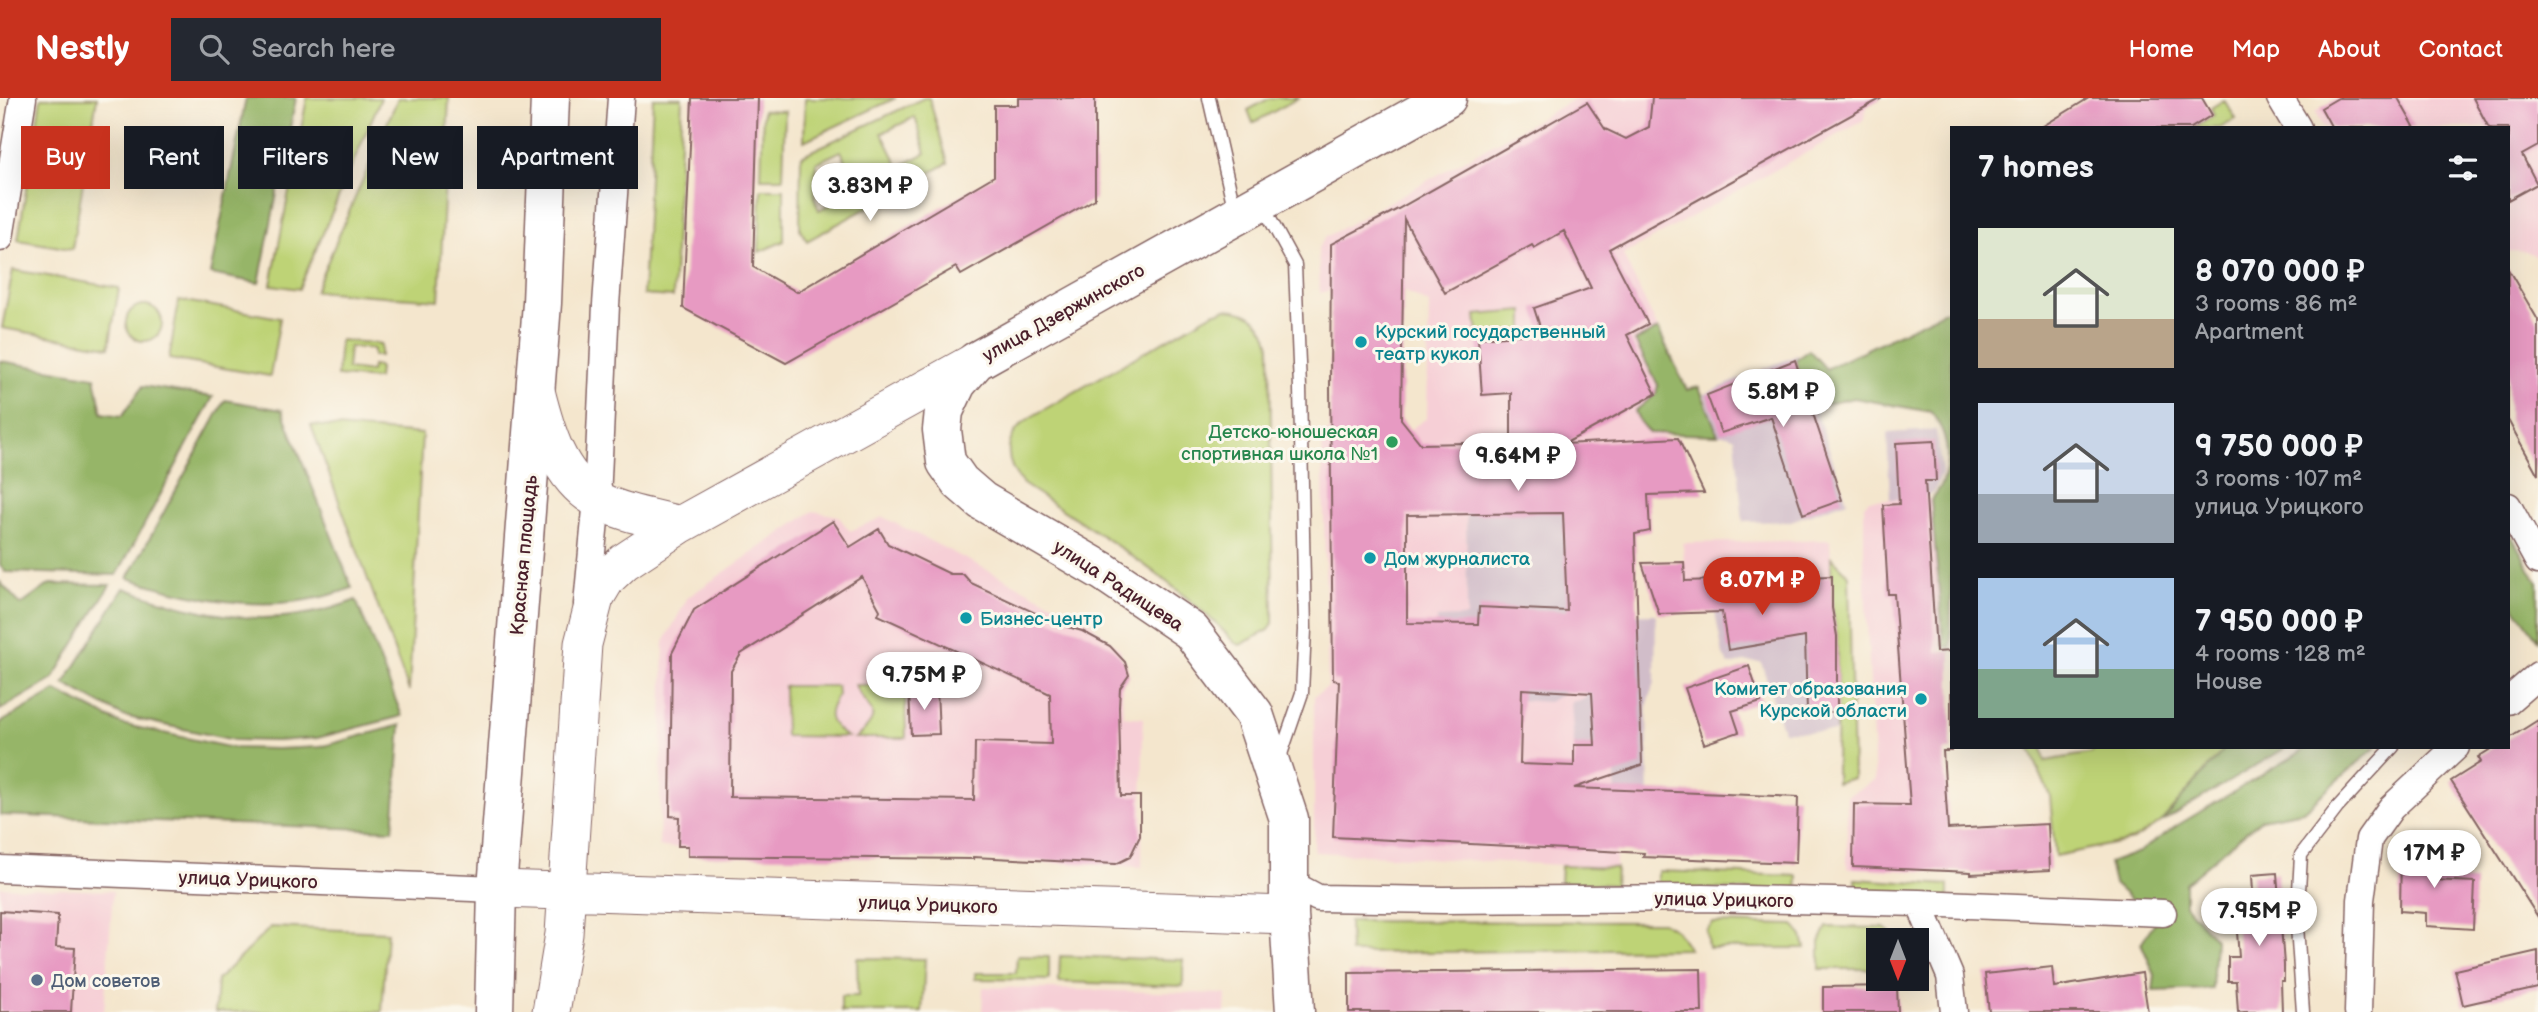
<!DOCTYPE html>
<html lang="en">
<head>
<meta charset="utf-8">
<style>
	:root { --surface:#171b24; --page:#242831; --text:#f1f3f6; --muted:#9ea1a6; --accent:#c8321e }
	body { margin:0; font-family:"Balsamiq Sans",sans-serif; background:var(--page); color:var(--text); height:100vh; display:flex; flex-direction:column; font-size:26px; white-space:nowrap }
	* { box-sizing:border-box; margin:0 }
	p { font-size:23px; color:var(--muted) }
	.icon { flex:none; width:38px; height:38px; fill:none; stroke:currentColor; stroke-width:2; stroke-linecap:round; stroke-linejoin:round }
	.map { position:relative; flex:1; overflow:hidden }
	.details { position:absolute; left:1950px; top:28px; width:560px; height:623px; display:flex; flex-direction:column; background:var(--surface); border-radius:0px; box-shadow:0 7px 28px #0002 }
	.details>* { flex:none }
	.guide { position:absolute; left:21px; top:28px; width:665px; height:63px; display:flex; gap:14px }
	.needle { width:46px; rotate:180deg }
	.tools { position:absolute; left:1866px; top:830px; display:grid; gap:14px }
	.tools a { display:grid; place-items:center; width:63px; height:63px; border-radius:0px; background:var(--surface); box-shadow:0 7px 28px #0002; font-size:35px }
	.price { position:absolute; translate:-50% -60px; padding:0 16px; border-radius:24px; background:#fff; color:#222; font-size:23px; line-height:46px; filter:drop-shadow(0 2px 4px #0008) }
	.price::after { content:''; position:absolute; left:50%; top:42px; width:21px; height:16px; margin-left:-10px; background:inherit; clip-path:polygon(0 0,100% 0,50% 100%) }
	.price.on { background:var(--accent); color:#fff }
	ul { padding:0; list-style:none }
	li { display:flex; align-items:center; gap:21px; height:175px; padding:0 28px }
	li span { display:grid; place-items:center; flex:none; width:196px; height:140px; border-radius:0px; color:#555 }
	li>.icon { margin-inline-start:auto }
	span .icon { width:84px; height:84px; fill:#fffc; stroke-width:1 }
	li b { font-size:30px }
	h2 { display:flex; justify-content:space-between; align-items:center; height:84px; padding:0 28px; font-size:30px }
	.pill { padding:0 24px; border-radius:0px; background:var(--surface); box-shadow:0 7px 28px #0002; font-size:24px; line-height:63px }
	.pill.on { background:var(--accent); color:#fff }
	header { display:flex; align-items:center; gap:42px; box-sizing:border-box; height:98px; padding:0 35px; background:var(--accent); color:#fff }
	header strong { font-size:33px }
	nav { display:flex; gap:38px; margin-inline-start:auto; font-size:24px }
	.search { width:490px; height:63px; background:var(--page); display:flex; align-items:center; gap:18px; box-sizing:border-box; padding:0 24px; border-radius:0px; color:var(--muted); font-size:26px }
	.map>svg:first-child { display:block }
</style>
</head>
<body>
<header>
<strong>Nestly</strong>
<div class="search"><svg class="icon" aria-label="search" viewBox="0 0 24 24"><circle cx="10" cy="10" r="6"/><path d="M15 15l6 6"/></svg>Search here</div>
<nav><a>Home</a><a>Map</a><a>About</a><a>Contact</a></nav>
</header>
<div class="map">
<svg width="2538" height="914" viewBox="0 0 2538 914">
	<rect width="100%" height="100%" fill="#fbf7ec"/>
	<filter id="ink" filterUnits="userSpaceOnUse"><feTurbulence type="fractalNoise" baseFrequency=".0143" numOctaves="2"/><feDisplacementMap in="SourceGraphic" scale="14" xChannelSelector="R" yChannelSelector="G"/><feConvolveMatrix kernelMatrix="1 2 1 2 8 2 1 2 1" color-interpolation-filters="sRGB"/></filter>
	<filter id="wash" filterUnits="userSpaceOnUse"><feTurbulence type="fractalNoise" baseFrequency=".00686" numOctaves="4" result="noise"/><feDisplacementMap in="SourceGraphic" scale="28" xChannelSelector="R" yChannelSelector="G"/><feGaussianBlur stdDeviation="1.57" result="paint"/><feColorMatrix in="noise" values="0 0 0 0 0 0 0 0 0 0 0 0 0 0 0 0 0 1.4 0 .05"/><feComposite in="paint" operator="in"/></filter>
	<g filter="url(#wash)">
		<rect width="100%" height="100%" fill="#f4e6cd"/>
		<path fill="#f6cfd6" d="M1576 0H1870L1863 23 1623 157 1658 231 1636 243 1658 288 1674 335 1655 342 1466 387 1467 520H1437L1564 572 1587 584 1585 601 1614 646 1616 770 1314 754V598L1328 589 1322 334 1409 332 1427 320 1429 206 1402 192H1331L1320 195 1318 150 1326 139Z
			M2338 0H2538V159L2528 154 2508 153V102L2537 86 2524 65 2508 74V30H2323L2315 14Z
			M1923 400 1931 402 1944 548 1940 554 1952 775 1847 770V698L1875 682 1864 468V407L1869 402Z
			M813 413 838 418 850 433 883 419 1088 523 1121 552 1123 618 1143 620 1142 769 659 749 664 544 688 499Z
			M1830 442 1832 510 1686 515 1683 445Z
			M0 789 113 793 104 914H0Z
			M983 889 1226 896 1225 914H982Z"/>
		<path fill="#d1bdc9" d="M1797 257 1847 403 1791 423 1743 424 1735 340 1729 337H1718L1704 296Z
			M1936 332 1942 375 1935 393 1923 400 1890 401 1887 335Z
			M1592 385 1596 517 1656 516 1655 584 1647 609 1649 702 1616 711 1614 646 1574 647 1571 604 1585 601 1587 584 1564 572 1563 596 1548 604 1408 595 1436 538 1437 520 1467 519 1466 387Z
			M1832 510 1837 538V634L1783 633 1761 564H1744L1729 567 1723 557 1715 514Z"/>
		<path fill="#bed376" stroke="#847950" stroke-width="2" fill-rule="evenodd" d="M41 0H97L72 151 18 142Z
			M307 0H381L299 191 271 187Z
			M398 0H449L439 202 315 193Z
			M653 0H682L673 199 643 197Z
			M805 0H896L804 43Z
			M924 0H929L948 65 807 143 800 131 801 58ZM915 19 926 55 899 69 882 35ZM841 53 860 91 819 112 815 101 816 65Z
			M1270 0H1298L1253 25 1248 12Z
			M2224 2 2236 21 2220 30H2194L2214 18 2211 10Z
			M763 12 785 13 783 80H761Z
			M761 91H784V143L759 154Z
			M13 172 119 190 109 249 2 230Z
			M179 202 280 220 270 278 169 261Z
			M126 225a18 18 0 1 1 36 0a18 18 0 1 1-36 0Z
			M1226 211C1250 212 1265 224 1270 248L1273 525 1269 532 1240 547 1235 545C1175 481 1096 434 1023 386 1002 362 1004 337 1031 319L1213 215Z
			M1524 213V233L1478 236 1476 217Z
			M340 242 381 246 380 258H373V251L349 249 347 271 371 274 372 268 379 269 378 281 337 278Z
			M311 327 422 336 409 593Z
			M1831 459 1849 477 1853 680 1836 685 1837 538 1832 510Z
			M855 587H905L906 640H855C888 614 866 612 855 587Z
			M784 588H837L838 597C824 617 828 626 847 639L785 638Z
			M2029 649H2042L2045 663 2092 655 2095 649H2226L2161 724 2133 742 2055 758 2050 698Z
			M1561 768 1616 770 1615 787 1560 784Z
			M1658 773 1798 778 1797 794 1658 789Z
			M1855 781 1948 787V800L1856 797Z
			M1349 823 1662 824 1676 832 1689 851 1350 855Z
			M1713 825 1793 827 1802 838 1805 850H1708L1706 832Z
			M271 829 387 834 382 914H215L217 882Z
			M1827 829 1884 830 1901 842H1878V871H1820V844Z
			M1017 858 1049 859V882L975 881V875H1016Z
			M1060 858 1183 862V888L1059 884Z
			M857 860 925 861 922 914H841V898H858Z"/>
		<path fill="#96b567" stroke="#706a49" stroke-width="2" d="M246 0H296L259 185 210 176Z
			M1951 210V549L1944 548 1931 402C1935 397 1941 390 1943 383 1952 359 1946 333 1931 314L1854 300 1812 309 1795 262 1809 252 1826 271Z
			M1658 231 1687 292 1699 289 1718 337 1649 335 1639 323 1635 313 1656 296 1658 287 1635 243Z
			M0 263 95 279 102 315 122 318 143 288 213 299 117 477 5 474 0 467Z
			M225 302 282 312 352 490C277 518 202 504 128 480Z
			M2508 432 2538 485V542L2508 500Z
			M0 484 21 507 50 486 110 487 53 581 0 612Z
			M124 490C204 519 274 534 356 502L402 618 317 640 277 643 234 642 123 618 64 586Z
			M56 593 121 626 233 650 277 651 320 649 401 627 393 732 0 717V625Z
			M2226 649H2287L2161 724Z
			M2309 649H2376L2303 713 2261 721 2185 785V807L2215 841 2212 891 2153 893 2155 877 2141 845 2155 824 2114 786 2109 765 2139 754 2178 727Z"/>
		<g id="blocks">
			<path fill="#e79ac2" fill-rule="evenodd" d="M692 0H758L753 169 797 194 994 78V7H1018V0H1095V101L961 177 956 169 786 265 683 210Z
				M1652 0H1882L1609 151 1648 226 1627 237 1656 296 1564 346 1678 340 1704 395 1648 397 1650 433 1635 436 1642 667 1574 690 1798 699 1796 765 1643 759 1644 755 1333 739 1339 583 1333 582 1330 290 1331 146 1398 111 1587 4 1605 31 1626 41 1649 29ZM1404 121 1445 195 1532 147 1534 150 1564 133 1591 190 1534 210 1542 235 1478 240 1482 297 1511 295V344L1421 346 1401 321ZM1563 415 1567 513 1479 509 1478 526 1407 525V417ZM1522 591 1592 595 1595 647H1574V668L1520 666Z
				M2089 0H2202L2212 17 2191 30H2040Z
				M2338 0H2398L2415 30H2332L2321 10Z
				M2473 0H2538V48L2522 57 2537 86 2508 102V30H2489Z
				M2508 171 2538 222V377L2508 322Z
				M1795 262 1842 402 1803 416 1771 319 1721 335 1707 297Z
				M1934 343 1936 383H1925L1936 554 1951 553V653H1943L1948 731 2048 726 2050 772 1971 776V774L1853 769 1854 706 1910 707 1894 496H1888L1883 407 1899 406 1896 345Z
				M833 423 850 449 879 431 888 446 950 476H963L971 485 1061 527 1082 533 1110 548 1125 564 1129 577 1120 590 1119 609 1121 698H1140V738L1130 759 1116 766 973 759V761L688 758V748H678L679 719 670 718 672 555 694 512ZM862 479 880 512 878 517 1050 596 1051 646 975 644 974 702 730 699 731 573 741 556Z
				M1684 464 1685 483 1832 478V510L1837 538V614H1807L1805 539 1728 552 1722 514 1659 516 1642 465Z
				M1749 568 1761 604 1732 613 1739 634 1704 646 1685 590Z
				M937 591 939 636 911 637 909 592Z
				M2538 622V819L2451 683 2481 664 2478 659 2494 649H2508V641Z
				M2410 742H2434L2433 782 2475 784 2473 831 2426 828V815L2400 813 2401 755Z
				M2277 775 2284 867V883H2281L2282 914H2238L2236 883H2228V859H2239L2234 797 2253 795 2252 777Z
				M0 813 58 817 56 849 75 850 71 914H0Z
				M2538 853V890L2463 907 2455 872Z
				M2052 869 2054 889 2142 875 2148 914H1989L1985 876Z
				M1701 871 1702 914H1349V875Z
				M1897 888 1898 914H1823V889Z"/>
		</g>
	</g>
	<g filter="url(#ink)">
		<use href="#blocks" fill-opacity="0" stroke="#866564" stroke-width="2"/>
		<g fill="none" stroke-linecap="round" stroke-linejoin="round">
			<g stroke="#866564" stroke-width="15">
				<path id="service" d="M1209 0 1235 114
					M1263 108 1295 167 1300 290 1305 532 1302 595 1280 659
					M2303 914 2297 828 2301 757 2337 710 2393 649"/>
			</g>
			<g stroke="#866564" stroke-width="29">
				<path id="minor" d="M2280 0 2298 30
					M0 140 23 0
					M2508 408 2538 463
					M587 506 597 401 606 207 621 0
					M2508 603 2538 577
					M0 771 497 791
					M1288 784 1318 800 1443 802 1703 800 1919 805 2163 815
					M1919 805 1950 878 1954 914
					M2358 914 2361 802 2369 741 2391 710 2456 649"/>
			</g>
			<g stroke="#866564" stroke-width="39">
				<path id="secondary" d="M536 293C546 333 558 378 596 401 620 415 653 420 680 427
					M497 791 1289 817
					M551 914 564 836 583 546 595 500 607 480 624 464 680 427 976 263"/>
			</g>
			<g stroke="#866564" stroke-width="41">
				<path id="primary" d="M494 914 497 791 542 205 550 0
					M1295 914 1289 817V721L1254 616 1191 533 1104 474 982 403 960 384 946 364 942 332 944 313 957 285 976 263 1447 0"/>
			</g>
			<use href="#service" stroke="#fff" stroke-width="12"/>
			<use href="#minor" stroke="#fff" stroke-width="26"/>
			<use href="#secondary" stroke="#fff" stroke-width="37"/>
			<use href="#primary" stroke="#fff" stroke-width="38"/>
		</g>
	</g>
	<g fill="#0f9aa8" stroke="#fbf7ec" stroke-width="2.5">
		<circle cx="1361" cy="244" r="7"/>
		<circle cx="1370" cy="460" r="7"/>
		<circle cx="966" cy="520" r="7"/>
		<circle cx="1921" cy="601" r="7"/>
	</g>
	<circle fill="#2e9e5b" stroke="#fbf7ec" stroke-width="2.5" cx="1392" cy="344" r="7"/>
	<circle fill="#5c6f8a" stroke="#fbf7ec" stroke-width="2.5" cx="37" cy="882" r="7"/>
	<g text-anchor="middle" stroke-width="6" stroke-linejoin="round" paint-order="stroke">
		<g font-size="19" fill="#4a1f2b" stroke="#fbf7ec">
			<text transform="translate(1063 214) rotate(-29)" y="7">улица Дзержинского</text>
			<text transform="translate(523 457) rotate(-85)" y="7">Красная площадь</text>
			<text transform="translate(1119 487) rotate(33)" y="7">улица Радищева</text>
			<text transform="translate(248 781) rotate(2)" y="7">улица Урицкого</text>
			<text transform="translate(1724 801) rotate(1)" y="7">улица Урицкого</text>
			<text transform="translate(928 806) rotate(2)" y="7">улица Урицкого</text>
		</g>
		<g font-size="19" fill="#0d838f" stroke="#fbf7ec" text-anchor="start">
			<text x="1375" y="240">Курский государственный<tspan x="1375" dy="22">театр кукол</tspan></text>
			<text x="1384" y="467">Дом журналиста</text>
			<text x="980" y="527">Бизнес-центр</text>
			<text x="1907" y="597" text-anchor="end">Комитет образования<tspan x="1907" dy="22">Курской области</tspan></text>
		</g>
		<g font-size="19" fill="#27864d" stroke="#fbf7ec" text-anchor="end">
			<text x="1378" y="340">Детско-юношеская<tspan x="1378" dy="22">спортивная школа №1</tspan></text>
		</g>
		<g font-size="19" fill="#4e5e75" stroke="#fbf7ec" text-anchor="start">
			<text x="51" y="889">Дом советов</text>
		</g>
	</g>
</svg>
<div class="tools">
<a><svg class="needle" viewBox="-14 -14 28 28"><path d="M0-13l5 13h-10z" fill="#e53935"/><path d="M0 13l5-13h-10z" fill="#9ea1a6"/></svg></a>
</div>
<b class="price" style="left:870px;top:125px">3.83M ₽</b>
<b class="price" style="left:1783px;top:331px">5.8M ₽</b>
<b class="price" style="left:1518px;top:395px">9.64M ₽</b>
<b class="price on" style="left:1762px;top:519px">8.07M ₽</b>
<b class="price" style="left:924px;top:614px">9.75M ₽</b>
<b class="price" style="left:2434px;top:792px">17M ₽</b>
<b class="price" style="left:2259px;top:850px">7.95M ₽</b>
<div class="guide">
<a class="pill on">Buy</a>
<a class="pill">Rent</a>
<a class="pill">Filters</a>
<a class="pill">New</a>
<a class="pill">Apartment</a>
</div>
<section class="details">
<h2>7 homes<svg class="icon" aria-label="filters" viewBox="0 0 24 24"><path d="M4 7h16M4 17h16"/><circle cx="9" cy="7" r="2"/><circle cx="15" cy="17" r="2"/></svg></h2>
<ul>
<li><span style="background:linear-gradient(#dfe7d0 65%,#b9a48a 0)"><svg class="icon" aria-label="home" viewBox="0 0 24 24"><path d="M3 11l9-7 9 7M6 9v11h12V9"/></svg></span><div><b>8 070 000 ₽</b><p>3 rooms · 86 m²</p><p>Apartment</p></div></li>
<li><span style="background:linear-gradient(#c9d6e8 65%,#9aa5b1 0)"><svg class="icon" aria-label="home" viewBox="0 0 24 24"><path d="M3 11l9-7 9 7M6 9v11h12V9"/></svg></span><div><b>9 750 000 ₽</b><p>3 rooms · 107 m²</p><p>улица Урицкого</p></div></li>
<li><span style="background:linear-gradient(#a9c7e8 65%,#7fa58c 0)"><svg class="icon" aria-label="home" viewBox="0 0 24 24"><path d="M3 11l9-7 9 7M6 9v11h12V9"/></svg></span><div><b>7 950 000 ₽</b><p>4 rooms · 128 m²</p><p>House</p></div></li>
</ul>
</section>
</div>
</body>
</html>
